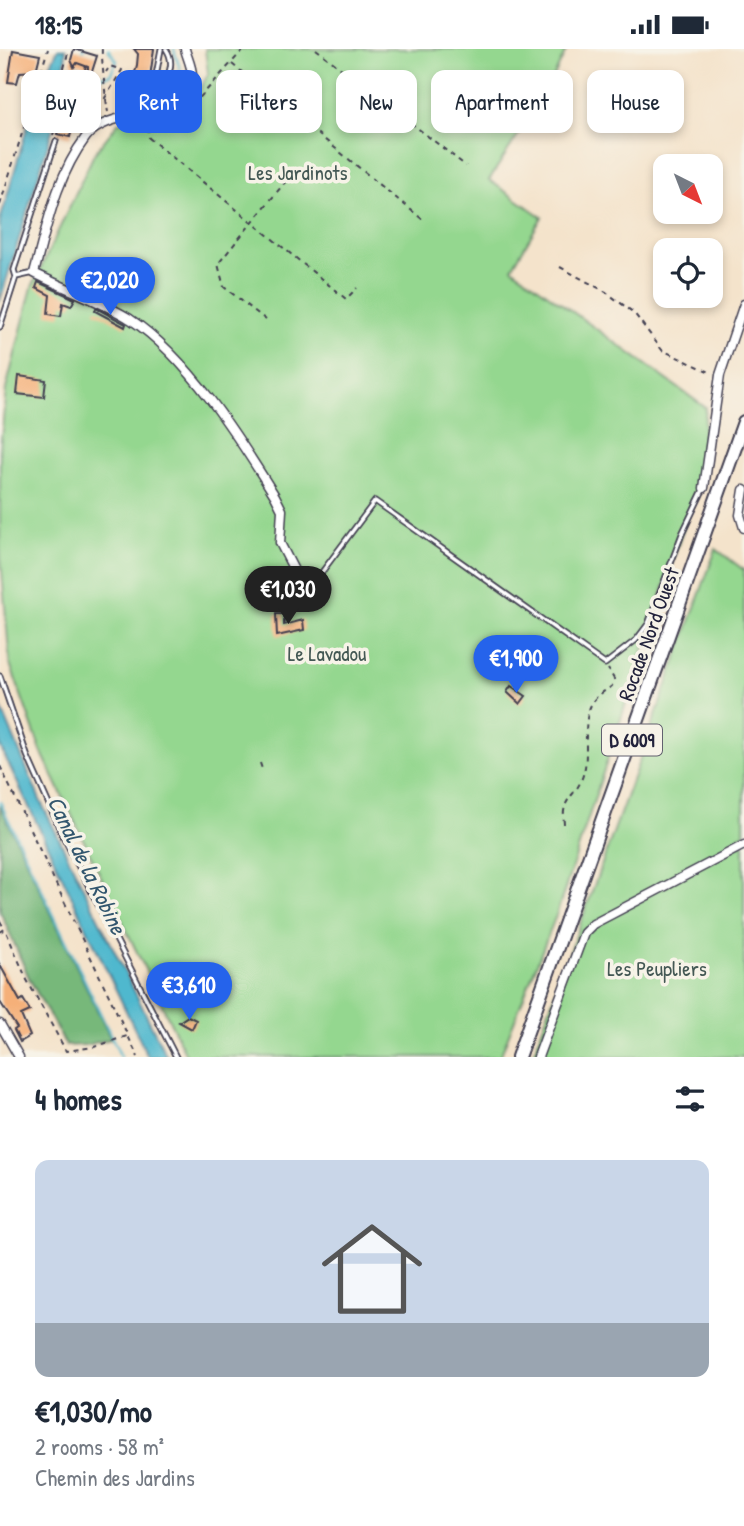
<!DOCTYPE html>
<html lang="en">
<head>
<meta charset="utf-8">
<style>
	:root { --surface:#fff; --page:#f6f6f7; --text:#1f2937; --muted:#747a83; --accent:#2563eb }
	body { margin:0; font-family:"Patrick Hand",sans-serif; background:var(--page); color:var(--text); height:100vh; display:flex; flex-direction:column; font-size:26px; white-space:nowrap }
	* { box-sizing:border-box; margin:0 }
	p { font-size:23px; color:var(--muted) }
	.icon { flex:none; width:38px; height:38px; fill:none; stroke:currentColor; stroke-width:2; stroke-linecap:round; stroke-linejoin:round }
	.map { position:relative; height:1008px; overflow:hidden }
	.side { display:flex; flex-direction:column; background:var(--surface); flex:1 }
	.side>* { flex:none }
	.top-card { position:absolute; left:21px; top:21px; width:704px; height:63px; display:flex; gap:14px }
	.needle { width:46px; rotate:138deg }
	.buttons { position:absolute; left:653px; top:105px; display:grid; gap:14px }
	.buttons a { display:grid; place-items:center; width:70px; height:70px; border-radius:14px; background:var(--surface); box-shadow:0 4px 10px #0003; font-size:35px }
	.price { position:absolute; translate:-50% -60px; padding:0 16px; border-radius:24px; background:var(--accent); color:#fff; font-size:23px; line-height:46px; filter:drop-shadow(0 2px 4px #0008) }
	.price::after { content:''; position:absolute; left:50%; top:42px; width:21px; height:16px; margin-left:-10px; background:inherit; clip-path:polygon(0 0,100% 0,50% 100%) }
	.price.selected { background:#222; color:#fff }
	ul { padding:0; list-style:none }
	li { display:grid; align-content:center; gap:14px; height:371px; padding:0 35px }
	li span { display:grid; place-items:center; height:217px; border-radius:14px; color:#555 }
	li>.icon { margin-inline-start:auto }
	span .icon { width:126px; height:126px; fill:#fffc; stroke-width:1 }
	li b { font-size:30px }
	h2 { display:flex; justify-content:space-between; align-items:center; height:84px; padding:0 35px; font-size:30px }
	.chip { padding:0 24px; border-radius:14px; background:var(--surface); box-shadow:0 4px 10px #0003; font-size:24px; line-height:63px }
	.chip.selected { background:var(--accent); color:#fff }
	.status { display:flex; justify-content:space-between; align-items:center; height:49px; padding:0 35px; background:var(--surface); direction:ltr }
	.status svg { height:19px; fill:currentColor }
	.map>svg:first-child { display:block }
</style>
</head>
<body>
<div class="status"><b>18:15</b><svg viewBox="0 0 49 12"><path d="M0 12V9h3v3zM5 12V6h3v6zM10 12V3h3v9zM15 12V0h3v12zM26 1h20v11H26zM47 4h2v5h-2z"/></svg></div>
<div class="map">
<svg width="744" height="1008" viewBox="0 0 744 1008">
	<rect width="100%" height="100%" fill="#f7f3e8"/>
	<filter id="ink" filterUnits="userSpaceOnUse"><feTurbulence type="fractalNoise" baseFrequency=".0143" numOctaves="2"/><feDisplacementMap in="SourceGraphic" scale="14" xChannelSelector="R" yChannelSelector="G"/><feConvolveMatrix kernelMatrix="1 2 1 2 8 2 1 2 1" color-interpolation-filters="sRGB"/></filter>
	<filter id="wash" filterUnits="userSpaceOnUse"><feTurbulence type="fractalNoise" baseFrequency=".00686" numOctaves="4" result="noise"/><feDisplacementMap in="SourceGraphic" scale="28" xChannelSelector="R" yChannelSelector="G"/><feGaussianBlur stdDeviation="1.57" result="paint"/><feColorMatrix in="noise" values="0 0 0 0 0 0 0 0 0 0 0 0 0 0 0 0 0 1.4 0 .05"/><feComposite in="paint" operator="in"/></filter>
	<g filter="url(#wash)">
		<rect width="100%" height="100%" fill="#f4e3cb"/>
		<path fill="#94d78f" stroke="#5b7c65" stroke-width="2" d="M205 0H567L549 38 489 131 542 168 512 219 706 359 698 435 557 864 500 1008H187L41 702 10 615 0 499V401L6 340 32 238 94 105 118 74 184 53 198 45 208 25Z
			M716 500 744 521V785L739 787 744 797V1008H532Z"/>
		<path fill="#77b87a" stroke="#4c6d5a" stroke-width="2" d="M0 756 111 990 86 996 66 997 30 931 0 862Z"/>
		<path fill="#50b8ce" stroke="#396d84" stroke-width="2" d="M58 0H66L65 14 53 45 59 59 0 252V172L37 44 46 43 50 17Z
			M0 656 40 751 167 1008H148L0 697Z"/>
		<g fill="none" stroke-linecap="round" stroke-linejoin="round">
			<path stroke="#50b8ce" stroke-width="2.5" d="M83 0H84
				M76 25 98 28 92 52 95 60
				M98 28 110 26 117 12 108 0
				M58 52 78 17
				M57 54 82 50 101 66C123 61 185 53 180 21 179 14 175 7 174 0
				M0 753 121 1008"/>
		</g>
		<g id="blocks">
			<path fill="#f5b079" d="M74 0 97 7 88 35V18L77 14 74 18 71 11Z
				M134 0H154L148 42 151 47 142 51 136 47 132 50 124 47 125 37 134 27 137 16 138 5Z
				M13 1 40 6 36 22 20 23 17 34 8 33Z
				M64 61 82 65 79 74 74 73 70 88 57 85Z
				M38 233 75 250 71 257 63 254 61 267 48 265 50 246 36 239Z
				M96 259 126 275 125 278 95 262Z
				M19 327 46 331 44 348 17 345Z
				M276 565H284V576L303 571 304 581 277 587Z
				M511 637 526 647 520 655 507 643Z
				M0 916 20 952 23 950 30 962 21 966 30 987 20 993 14 981 17 979 0 953Z
				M188 967 196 971 192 980 179 973Z"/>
		</g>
	</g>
	<g filter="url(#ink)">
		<use href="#blocks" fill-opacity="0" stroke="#423f51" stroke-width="2"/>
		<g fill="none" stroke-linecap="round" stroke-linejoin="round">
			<g stroke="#423f51" stroke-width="7">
				<path id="service" d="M161 0 153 42 164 37C169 24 175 13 166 0
					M16 228 34 224
					M0 278 16 228 14 221 56 92
					M319 527 375 452 605 615 636 591 648 575 682 485 703 441
					M303 534 312 530
					M0 627 27 706 62 785 176 1008"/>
			</g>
			<g stroke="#423f51" stroke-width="11">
				<path id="minor" d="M185 0C187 8 192 18 192 26 189 72 111 56 86 88 56 128 47 177 34 224 65 240 101 252 130 270 188 308 239 389 275 447L282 461 280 494 301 535
					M704 439 720 326 744 255
					M744 441 740 466 744 479
					M0 975 19 1008
					M538 1008 584 884 593 875 744 796"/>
			</g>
			<g stroke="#423f51" stroke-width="16">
				<path id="primary" d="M518 1008 744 373"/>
			</g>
			<path stroke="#423f51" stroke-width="2" stroke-dasharray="5 5" stroke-linecap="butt" d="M102 0C101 6 106 54 108 63
				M316 0 466 117
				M232 15 422 170
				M86 17 80 41 105 49 122 21 110 17 106 23
				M193 56 244 0
				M148 78 149 89 346 250 357 239
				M53 86 62 56 57 46 69 0
				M0 156 48 0
				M560 218 606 243 634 264 662 301 712 324
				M266 271 224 238 218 215 286 132
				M260 714 263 723
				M0 717 138 1008
				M564 775C561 746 576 750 583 726 591 705 578 663 598 647 602 643 607 641 612 637L614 630 608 620
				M0 872 4 879
				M0 883 5 880 27 931 66 1002 94 998 127 987"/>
			<use href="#service" stroke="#fff" stroke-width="3.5"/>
			<use href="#minor" stroke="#fff" stroke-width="8"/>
			<use href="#primary" stroke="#fff" stroke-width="12"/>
		</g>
	</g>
	<g text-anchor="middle" stroke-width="7" stroke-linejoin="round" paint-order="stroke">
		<rect fill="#f7f3e8" stroke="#62616f" stroke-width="2" x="602" y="675.5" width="60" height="31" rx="5"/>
		<g font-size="19" font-weight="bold" fill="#22223b">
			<text x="632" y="698">D 6009</text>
		</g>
		<g font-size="21" fill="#445854" stroke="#f7f3e8">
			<text x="298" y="131">Les Jardinots</text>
			<text x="327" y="612">Le Lavadou</text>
			<text x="657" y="927">Les Peupliers</text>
		</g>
		<g font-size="21" fill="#22223b" stroke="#f7f3e8">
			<text transform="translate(649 585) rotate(-70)" y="7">Rocade Nord Ouest</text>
		</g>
		<g font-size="23" font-style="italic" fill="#32566e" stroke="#f7f3e8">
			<text transform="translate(87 816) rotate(64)" y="8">Canal de la Robine</text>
		</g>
	</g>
</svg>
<div class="buttons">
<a><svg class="needle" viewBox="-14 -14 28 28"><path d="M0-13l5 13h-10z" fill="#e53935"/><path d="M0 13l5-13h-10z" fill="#747a83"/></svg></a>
<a><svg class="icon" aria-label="locate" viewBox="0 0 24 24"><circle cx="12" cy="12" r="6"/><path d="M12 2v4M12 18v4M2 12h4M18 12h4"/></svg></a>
</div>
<b class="price" style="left:110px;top:268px">€2,020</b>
<b class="price selected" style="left:288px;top:577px">€1,030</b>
<b class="price" style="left:516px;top:646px">€1,900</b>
<b class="price" style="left:189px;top:973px">€3,610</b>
<div class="top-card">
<a class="chip">Buy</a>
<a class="chip selected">Rent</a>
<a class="chip">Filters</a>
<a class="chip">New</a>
<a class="chip">Apartment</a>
<a class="chip">House</a>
</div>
</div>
<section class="side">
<h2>4 homes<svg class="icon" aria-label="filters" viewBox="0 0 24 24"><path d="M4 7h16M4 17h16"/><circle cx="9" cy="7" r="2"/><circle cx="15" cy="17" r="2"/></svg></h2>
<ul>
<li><span style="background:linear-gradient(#c9d6e8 75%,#9aa5b1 0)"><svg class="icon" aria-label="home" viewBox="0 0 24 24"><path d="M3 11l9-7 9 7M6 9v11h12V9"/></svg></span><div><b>€1,030/mo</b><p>2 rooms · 58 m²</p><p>Chemin des Jardins</p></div></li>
</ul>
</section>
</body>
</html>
